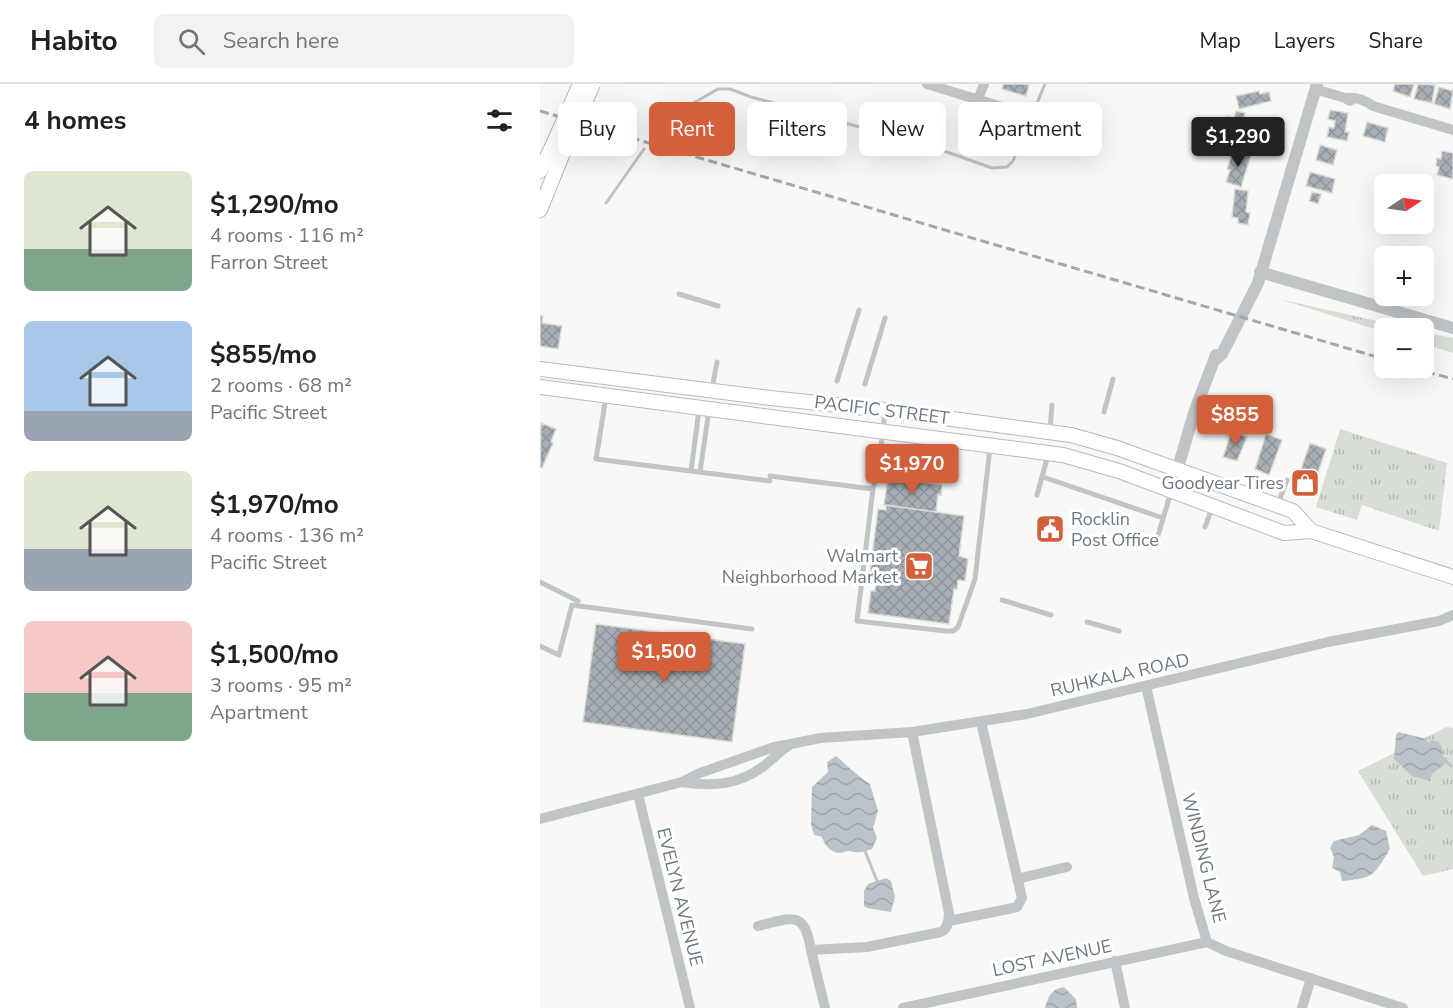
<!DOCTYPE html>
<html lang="en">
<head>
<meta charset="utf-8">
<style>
	:root { --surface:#fff; --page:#f2f2f2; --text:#202124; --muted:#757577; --line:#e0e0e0; --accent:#d45f3b }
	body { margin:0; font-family:"Nunito Sans",sans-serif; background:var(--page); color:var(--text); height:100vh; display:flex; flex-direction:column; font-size:22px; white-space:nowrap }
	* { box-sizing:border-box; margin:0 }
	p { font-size:20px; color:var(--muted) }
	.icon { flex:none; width:33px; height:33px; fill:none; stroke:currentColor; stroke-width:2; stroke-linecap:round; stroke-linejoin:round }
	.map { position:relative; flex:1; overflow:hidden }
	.panel { display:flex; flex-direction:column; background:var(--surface); width:540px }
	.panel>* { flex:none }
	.banner { position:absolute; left:18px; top:18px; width:570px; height:54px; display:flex; gap:12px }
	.needle { width:39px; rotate:77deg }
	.tools { position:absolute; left:834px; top:90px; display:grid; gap:12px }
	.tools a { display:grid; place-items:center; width:60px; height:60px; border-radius:9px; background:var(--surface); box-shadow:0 6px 24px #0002; font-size:30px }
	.price { position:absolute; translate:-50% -51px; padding:0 14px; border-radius:6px; background:var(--accent); color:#fff; font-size:20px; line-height:39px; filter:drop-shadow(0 2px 3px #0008) }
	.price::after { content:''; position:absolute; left:50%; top:36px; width:18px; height:14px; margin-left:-9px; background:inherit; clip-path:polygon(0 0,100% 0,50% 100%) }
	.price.on { background:#222; color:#fff }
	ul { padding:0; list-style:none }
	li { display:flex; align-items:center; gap:18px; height:150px; padding:0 24px }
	li span { display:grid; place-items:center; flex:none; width:168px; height:120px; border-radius:9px; color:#555 }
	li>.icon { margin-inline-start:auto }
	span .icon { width:72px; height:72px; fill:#fffc; stroke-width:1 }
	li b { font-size:26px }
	h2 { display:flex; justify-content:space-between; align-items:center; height:72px; padding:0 24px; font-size:26px }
	.chip { padding:0 21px; border-radius:9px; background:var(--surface); box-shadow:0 6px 24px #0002; font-size:21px; line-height:54px }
	.chip.on { background:var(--accent); color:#fff }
	header { display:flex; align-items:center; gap:36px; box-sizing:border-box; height:84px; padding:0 30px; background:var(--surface); border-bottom:2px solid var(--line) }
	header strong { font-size:28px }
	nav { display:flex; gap:33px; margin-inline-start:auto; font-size:21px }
	.search { width:420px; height:54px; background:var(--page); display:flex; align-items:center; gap:15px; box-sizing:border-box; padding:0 21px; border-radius:9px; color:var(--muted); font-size:22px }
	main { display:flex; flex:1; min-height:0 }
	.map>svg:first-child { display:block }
</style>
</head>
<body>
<header>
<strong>Habito</strong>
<div class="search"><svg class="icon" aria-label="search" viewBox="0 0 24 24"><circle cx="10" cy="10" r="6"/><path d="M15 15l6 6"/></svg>Search here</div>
<nav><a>Map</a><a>Layers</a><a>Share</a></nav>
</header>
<main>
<section class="panel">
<h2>4 homes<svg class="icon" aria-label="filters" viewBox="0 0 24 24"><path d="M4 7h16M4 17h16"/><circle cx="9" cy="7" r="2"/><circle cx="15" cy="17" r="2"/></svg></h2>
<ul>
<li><span style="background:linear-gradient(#dfe7d0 65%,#7fa58c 0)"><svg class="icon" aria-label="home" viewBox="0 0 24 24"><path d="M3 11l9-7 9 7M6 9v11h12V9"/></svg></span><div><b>$1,290/mo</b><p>4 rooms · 116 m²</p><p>Farron Street</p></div></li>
<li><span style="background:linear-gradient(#a9c7e8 75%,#9aa5b1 0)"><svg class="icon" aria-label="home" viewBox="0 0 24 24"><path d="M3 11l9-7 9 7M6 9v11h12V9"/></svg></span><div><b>$855/mo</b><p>2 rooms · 68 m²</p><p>Pacific Street</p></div></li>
<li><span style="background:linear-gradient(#dfe7d0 65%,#9aa5b1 0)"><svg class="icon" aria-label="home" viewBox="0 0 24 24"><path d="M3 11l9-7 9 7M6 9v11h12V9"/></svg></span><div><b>$1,970/mo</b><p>4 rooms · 136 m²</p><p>Pacific Street</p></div></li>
<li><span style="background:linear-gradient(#f6c9c9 60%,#7fa58c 0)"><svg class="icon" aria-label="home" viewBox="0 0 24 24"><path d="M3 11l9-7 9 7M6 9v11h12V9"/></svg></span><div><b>$1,500/mo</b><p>3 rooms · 95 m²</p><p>Apartment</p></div></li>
</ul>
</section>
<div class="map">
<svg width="913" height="924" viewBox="0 0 913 924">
	<defs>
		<pattern id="park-tufts" width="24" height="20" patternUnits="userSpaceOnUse" patternTransform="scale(1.5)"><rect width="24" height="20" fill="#d8ddd5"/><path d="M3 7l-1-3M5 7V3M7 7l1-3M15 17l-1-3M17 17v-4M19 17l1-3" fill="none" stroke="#b3b8b2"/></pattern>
		<pattern id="water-waves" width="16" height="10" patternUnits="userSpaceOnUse" patternTransform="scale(1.5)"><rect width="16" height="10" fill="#bac4c8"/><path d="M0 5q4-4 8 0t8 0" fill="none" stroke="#9ba4a8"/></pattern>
		<pattern id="building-cross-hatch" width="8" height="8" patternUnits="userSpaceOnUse" patternTransform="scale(1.5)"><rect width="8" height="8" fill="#a8afb4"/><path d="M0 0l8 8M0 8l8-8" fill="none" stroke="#8d9398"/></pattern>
	</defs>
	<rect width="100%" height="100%" fill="#f8f8f6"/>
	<path fill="url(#park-tufts)" d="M739 215 868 244H844V248Z
		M884 248 913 254V269L884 260Z
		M800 345 907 379 899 447 822 421 817 436 776 423Z
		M907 643 913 644V785L883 792 818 687Z"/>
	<path fill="url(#water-waves)" d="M858 648 883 654 890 659 891 656 899 658 902 664 903 673 907 674 906 679 892 690 890 697 872 692 854 675 856 651Z
		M296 672C308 682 317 692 330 700L338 727 333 744 337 754 332 765C321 769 320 769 309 767 306 767 302 769 299 769 291 769 284 760 282 753L274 751 271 741 272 703 288 688 287 678Z
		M832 741 846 747 850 765C833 792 835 794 802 797L800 788 792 784 794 773 790 764 794 757 819 751Z
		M346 794 351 797 355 813 351 828 327 824 324 822V807L328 800Z
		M524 903 536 915 537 924H505C508 913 511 905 524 903Z"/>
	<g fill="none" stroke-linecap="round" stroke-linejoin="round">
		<path stroke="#bac4c8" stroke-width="3" d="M115 43 122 37 178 5H190L211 13 253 24 410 69 452 84 467 83 473 77 505 0
			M66 119 104 65
			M906 677 911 682
			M325 767 337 797"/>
	</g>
	<path fill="url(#building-cross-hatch)" stroke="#dadad8" stroke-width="1.5" d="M463 0H486L489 1 486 12 462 5Z
		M855 0H874L870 13 853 7Z
		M878 0 895 1 892 19 874 15Z
		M899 3 913 7 910 25 894 20Z
		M719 7 720 10 729 8 731 17 699 25 696 12Z
		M790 26 808 29 805 48H809L807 57 787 53 789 43 794 44 795 37 788 35Z
		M696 27 705 29 698 60 683 56 686 45 683 44 686 32 694 34Z
		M827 38 848 44 845 58 823 52Z
		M780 61 797 66 793 81 776 76Z
		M694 65 711 71 701 103 686 98 690 86 687 85Z
		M902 67 913 69V95L897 91 899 83 896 82 897 74 901 75Z
		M770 88 795 95 792 109 766 102Z
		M695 105 708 107 706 128 710 129 708 141 698 139V134L692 133Z
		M772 108 781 110 778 120 769 117Z
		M0 231 3 232 2 239 22 242 18 265 0 262Z
		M1 339 16 345 11 358 13 359 2 384 0 383Z
		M692 347 707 353 697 377 683 373Z
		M726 350 742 356 729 391 715 385Z
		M770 359 786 365 771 409 755 403Z
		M348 394 402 401 401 411 398 410 396 428 344 421Z
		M346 421 424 432 419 472 428 475 425 497 418 496 417 505H414L409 540 328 529 331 507H335L337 489H330L338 425 346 426Z
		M56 540 205 560 192 658 43 638Z"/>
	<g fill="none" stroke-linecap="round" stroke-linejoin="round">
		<g stroke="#b5b9bd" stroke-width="16">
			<path id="secondary" d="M0 87 11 65
				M0 126 23 69
				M0 285 230 314 346 326 531 351 577 364 753 427 771 447
				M0 303 523 371 579 387 744 449 771 447 913 493"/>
		</g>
		<path stroke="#c0c4c7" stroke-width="5" d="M139 210 178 222
			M297 297 319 226
			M325 300 345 234
			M172 305 177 278
			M66 313 56 375 230 397
			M655 326 687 335
			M345 328 339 381 333 405 317 537 406 547H413L418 543 435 495 450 364
			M564 328 573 295
			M510 346 512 321
			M151 387 159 326
			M160 388 169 326
			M230 392 333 405
			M503 393 623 434
			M497 411 508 371
			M738 420 747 396
			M665 443 672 424
			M617 455 631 408
			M0 498 38 517
			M462 516 511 531
			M547 538 579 547
			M0 562 19 571 32 521 212 545"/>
		<path stroke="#c0c4c7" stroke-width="10" d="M387 0 481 29
			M775 5 805 14 810 17
			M805 14C816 13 825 16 833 22L913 46
			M438 15 444 0
			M606 602 654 814 667 858 686 867 863 924
			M251 660 280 654 372 648 487 630 788 558 899 537 913 531
			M98 710 150 924
			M0 735 142 698 160 689 234 663 251 660C241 666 234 674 225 681 200 701 172 703 142 698
			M477 795 527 783
			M409 837 473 824 477 823 482 814 441 638
			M218 842C252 834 264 825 271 866
			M575 877 585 924
			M285 924 271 866 327 863 401 848C408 844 409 837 409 829L372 648
			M363 924 667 858
			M762 924 771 894"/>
		<path stroke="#c0c4c7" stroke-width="12" d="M720 188 913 244
			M675 276 682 270 718 199 777 0
			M631 407 655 326 676 271"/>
		<use href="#secondary" stroke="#fff" stroke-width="14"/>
		<path stroke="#a2a8ad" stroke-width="3" stroke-dasharray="9 4.5" stroke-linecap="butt" d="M0 27 844 275
			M873 284 913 295"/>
		<g stroke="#b5b9bd" stroke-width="16" stroke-linecap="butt">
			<path id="secondary-bridge" d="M11 65 40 0
				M23 69 53 0"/>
		</g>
		<use href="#secondary-bridge" stroke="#fff" stroke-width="14"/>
	</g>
	<defs>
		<g id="shop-square" transform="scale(1.5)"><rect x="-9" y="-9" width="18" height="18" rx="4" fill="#d45f3b" stroke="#fff"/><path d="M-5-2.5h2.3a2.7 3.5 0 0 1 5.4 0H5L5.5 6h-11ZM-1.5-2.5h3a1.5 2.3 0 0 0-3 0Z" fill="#fff"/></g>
		<g id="civic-square" transform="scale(1.5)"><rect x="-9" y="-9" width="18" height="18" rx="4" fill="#d45f3b" stroke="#fff"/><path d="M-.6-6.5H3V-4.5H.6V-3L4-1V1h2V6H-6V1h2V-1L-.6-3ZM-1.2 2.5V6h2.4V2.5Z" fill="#fff"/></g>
		<g id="supermarket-square" transform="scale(1.5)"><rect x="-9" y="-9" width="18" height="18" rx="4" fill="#d45f3b" stroke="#fff"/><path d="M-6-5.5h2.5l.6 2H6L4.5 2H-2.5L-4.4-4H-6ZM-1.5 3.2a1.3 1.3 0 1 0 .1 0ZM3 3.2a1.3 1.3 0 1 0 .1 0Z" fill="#fff"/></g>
	</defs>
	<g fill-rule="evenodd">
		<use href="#shop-square" x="765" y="399"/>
		<use href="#civic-square" x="510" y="445"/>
		<use href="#supermarket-square" x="379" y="482"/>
	</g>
	<g text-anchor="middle" stroke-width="6" stroke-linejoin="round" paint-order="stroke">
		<g font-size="18" fill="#6a7884" stroke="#fff">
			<text transform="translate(342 326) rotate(7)" y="6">PACIFIC STREET</text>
			<text transform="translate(580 591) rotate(-13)" y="6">RUHKALA ROAD</text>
			<text transform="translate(664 774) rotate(76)" y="6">WINDING LANE</text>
			<text transform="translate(140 813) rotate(76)" y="6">EVELYN AVENUE</text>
			<text transform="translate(512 874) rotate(-12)" y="6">LOST AVENUE</text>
		</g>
		<g font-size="18" fill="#6a7884" stroke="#fff" text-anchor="end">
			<text x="744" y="405">Goodyear Tires</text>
			<text x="531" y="441" text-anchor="start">Rocklin<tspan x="531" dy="21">Post Office</tspan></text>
			<text x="358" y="478">Walmart<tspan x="358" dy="21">Neighborhood Market</tspan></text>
		</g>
	</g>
</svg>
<div class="tools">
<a><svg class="needle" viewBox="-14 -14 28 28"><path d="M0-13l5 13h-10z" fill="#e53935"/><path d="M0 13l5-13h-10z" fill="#757577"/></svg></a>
<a>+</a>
<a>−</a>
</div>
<b class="price on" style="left:698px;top:84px">$1,290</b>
<b class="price" style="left:695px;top:362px">$855</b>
<b class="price" style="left:372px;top:411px">$1,970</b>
<b class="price" style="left:124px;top:599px">$1,500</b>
<div class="banner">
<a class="chip">Buy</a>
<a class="chip on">Rent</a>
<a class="chip">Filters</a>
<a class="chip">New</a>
<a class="chip">Apartment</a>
</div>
</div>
</main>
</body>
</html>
